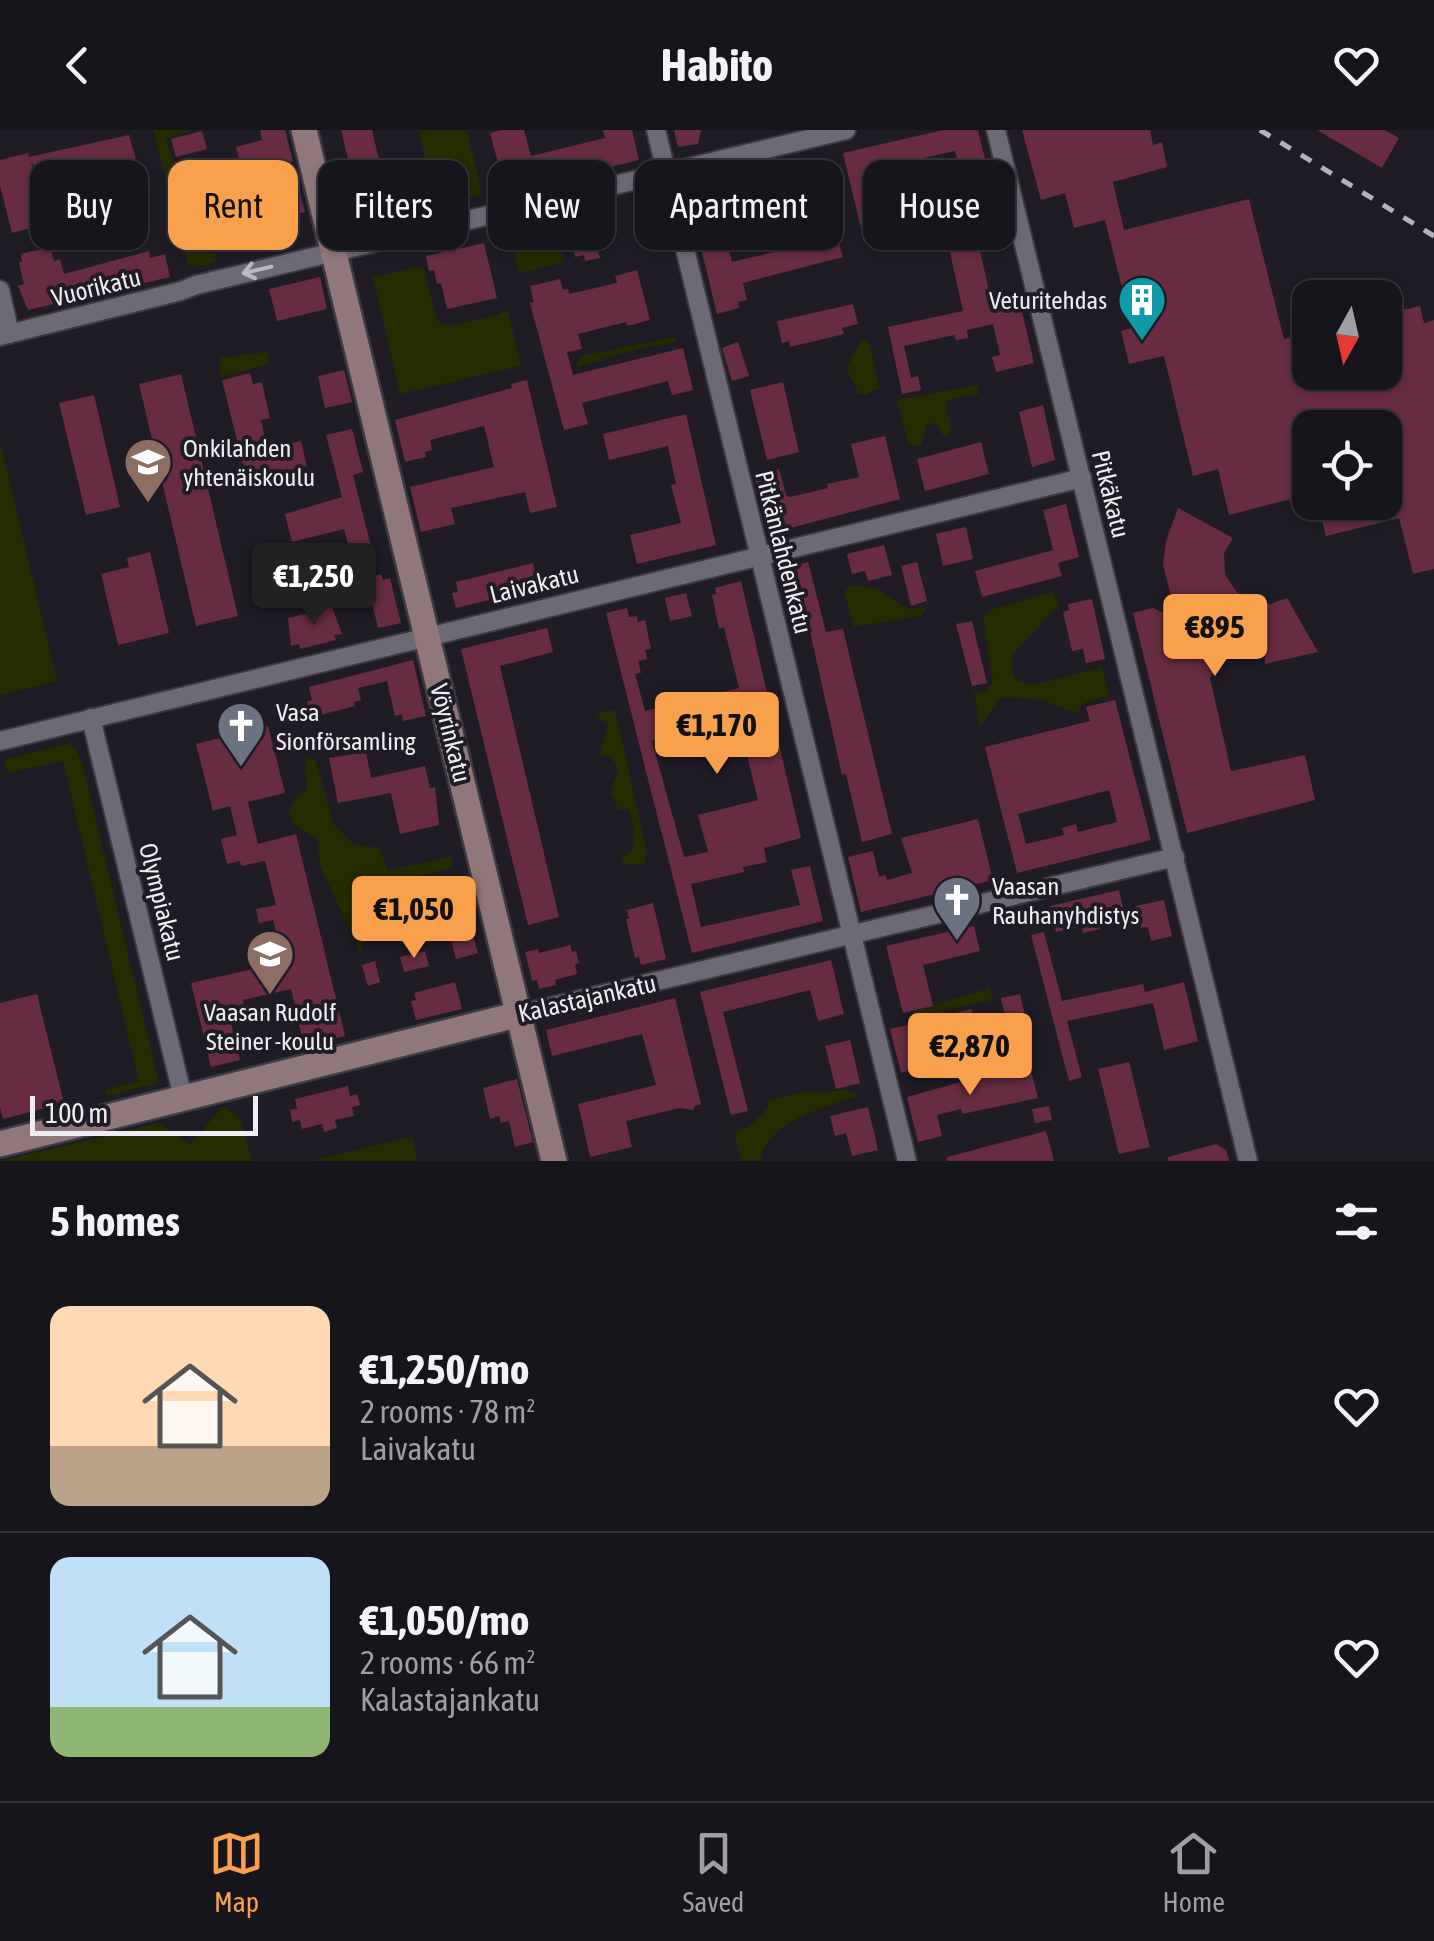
<!DOCTYPE html>
<html lang="en">
<head>
<meta charset="utf-8">
<style>
	:root { --surface:#17151c; --page:#201e25; --text:#f1f3f6; --muted:#9e9fa3; --line:#36343b; --accent:#f8a04b }
	body { margin:0; font-family:"Asap Condensed",sans-serif; background:var(--page); color:var(--text); height:100vh; display:flex; flex-direction:column; font-size:38px; white-space:nowrap }
	* { box-sizing:border-box; margin:0 }
	p { font-size:32px; color:var(--muted) }
	.icon { flex:none; width:55px; height:55px; fill:none; stroke:currentColor; stroke-width:2; stroke-linecap:round; stroke-linejoin:round }
	.map { position:relative; height:1031px; overflow:hidden }
	.details { display:flex; flex-direction:column; background:var(--surface); flex:1 }
	.details>* { flex:none }
	.guide { position:absolute; left:30px; top:30px; width:1375px; height:90px; display:flex; gap:20px }
	.needle { width:65px; rotate:188deg }
	.buttons { position:absolute; left:1292px; top:150px; display:grid; gap:20px }
	.buttons a { display:grid; place-items:center; width:110px; height:110px; border-radius:20px; background:var(--surface); box-shadow:0 2px 8px #0004,0 0 0 2px var(--line); font-size:50px }
	.scale { position:absolute; left:30px; bottom:25px; width:228px; box-sizing:border-box; padding-left:10px; border:5px solid #efedf4; border-top:0; font-size:28px; line-height:35px; white-space:nowrap; color:#efedf4; -webkit-text-stroke:8px #1f1c26; paint-order:stroke }
	.price { position:absolute; translate:-50% -85px; padding:0 22px; border-radius:10px; background:var(--accent); color:#111; font-size:32px; line-height:65px; filter:drop-shadow(0 2px 5px #0008) }
	.price::after { content:''; position:absolute; left:50%; top:60px; width:30px; height:22px; margin-left:-15px; background:inherit; clip-path:polygon(0 0,100% 0,50% 100%) }
	.price.selected { background:#222; color:#fff }
	ul { padding:0; list-style:none }
	li { display:flex; align-items:center; gap:30px; height:250px; padding:0 50px }
	li+li { border-top:2px solid var(--line) }
	li span { display:grid; place-items:center; flex:none; width:280px; height:200px; border-radius:20px; color:#555 }
	li>.icon { margin-inline-start:auto }
	span .icon { width:120px; height:120px; fill:#fffc; stroke-width:1 }
	li b { font-size:42px }
	h2 { display:flex; justify-content:space-between; align-items:center; height:120px; padding:0 50px; font-size:42px }
	.tag { padding:0 35px; border-radius:20px; background:var(--surface); box-shadow:0 2px 8px #0004,0 0 0 2px var(--line); font-size:35px; line-height:90px }
	.tag.selected { background:var(--accent); color:#111 }
	header { display:flex; justify-content:space-between; align-items:center; height:130px; padding:0 50px; background:var(--surface); font-size:45px; font-weight:700 }
	.dock { display:flex; justify-content:space-around; align-items:center; height:140px; border-top:2px solid var(--line); background:var(--surface); font-size:28px; color:var(--muted) }
	.dock a { display:grid; justify-items:center; gap:5px }
	.dock .selected { color:var(--accent) }
	.map>svg:first-child { display:block }
</style>
</head>
<body>
<header><svg class="icon" aria-label="back" viewBox="0 0 24 24"><path d="M15 5l-7 7 7 7"/></svg>Habito<svg class="icon" aria-label="heart" viewBox="0 0 24 24"><path d="M12 20l-8-8c-3-5 5-10 8-4 3-6 11-1 8 4z"/></svg></header>
<div class="map">
<svg width="1434" height="1031" viewBox="0 0 1434 1031">
	<rect width="100%" height="100%" fill="#1f1c26"/>
	<path fill="#252c00" d="M153 0H194L165 9 173 30 203 52 279 39 285 41 206 80 216 131 205 136 188 134Z
		M419 0H467L482 64 434 75Z
		M125 66 130 95 101 104 71 100 67 79Z
		M557 100 564 132 519 143 512 111Z
		M423 136 437 190 444 196 495 186 508 180 521 236 400 264 373 147Z
		M675 207 676 212 638 219 578 237 576 233 585 225Z
		M862 209 870 212 879 258 866 265 858 263 846 238Z
		M266 222 269 228 267 235 221 247 219 228Z
		M977 255 979 264 948 270 945 278 952 296 950 304 944 307 936 293 926 295 922 316 909 315 897 270Z
		M0 311 57 551 0 565Z
		M852 455 876 458 908 479 928 477 921 486 854 497 844 462Z
		M1053 462 1059 475 1013 524 1012 542 1016 551 1034 555 1102 537 1109 566 1083 573 1077 583 1041 570 1001 567 980 597 974 562 988 560 993 551 983 487 993 479Z
		M615 580 647 723 644 734 623 735 622 728 633 719 634 703 629 679 619 680 610 661 619 641 612 628 599 624 608 599 606 592 595 588 602 582Z
		M68 614 76 618 83 637 159 953 107 966 105 960 139 951 63 631 8 643 4 633 9 628Z
		M305 626 316 631 334 695 353 714 379 718 388 740 451 727 452 738 381 755 360 821 320 736 318 710 293 694 289 682 295 668 307 660Z
		M990 858 993 870 910 887 915 881Z
		M845 960 859 965C820 981 784 984 761 1023L763 1031H741L734 1003 751 995 768 978V971L797 963Z
		M223 976 239 987 252 1031H0L160 993 190 1015Z
		M412 1007 418 1031H309Z"/>
	<path fill="#672c41" fill-rule="evenodd" d="M260 0H285L293 31 243 43 236 17 262 10Z
		M341 0H372L393 89 364 96Z
		M501 0H524L531 26 605 8 603 0H632L639 30 506 62 490 3Z
		M674 0H701L698 14 678 17Z
		M943 0H978L993 62 984 64 987 76 971 80 993 179 1020 173 1034 233 996 242 992 227 1000 225 993 194 967 200 968 208 956 210 954 205 904 216 911 248 918 246 921 260 902 264 888 197 963 181 938 68 965 62 955 21 897 34 900 45 864 53 875 95 861 98 843 23Z
		M1022 0H1150L1153 15 1162 12 1167 37 1113 52 1124 100 1249 69 1284 209 1310 203V242H1385V184L1420 176 1424 193 1434 190V439L1413 444 1399 388 1326 406 1317 372H1385V298H1310V364L1229 385 1218 339 1193 346 1164 226 1129 234 1121 201 1132 198 1105 90 1074 98 1065 63 1041 70Z
		M1317 0H1385L1399 8 1382 38Z
		M202 1 207 19 176 27 171 9Z
		M129 5 136 30 85 42 84 38 77 45 47 52 31 32 46 94 12 103 0 56V30L28 23 29 27Z
		M818 29 821 43 793 49 795 59 787 61 788 67 727 79 730 94 726 95 725 104 732 132 837 107 843 127 743 153 747 170 738 172 739 178 717 184 687 61Z
		M298 57 305 82 239 99 232 74Z
		M606 86 612 111 606 113 607 118 598 121 600 128 585 131 584 125 575 127 573 120 567 121 561 97Z
		M484 113 497 168 447 179 441 153 437 154 434 140 429 141 426 126Z
		M50 117 54 131 60 129 64 144 149 121 150 128 165 124 170 147 28 180 18 156 24 154 19 132H22L21 124Z
		M637 140 650 190 627 196 626 192 578 204 582 219 567 222 573 245 683 218 693 260 672 265 668 251 582 273 588 294 564 300 530 173 534 172 530 156 560 149 563 160 568 159 569 164 617 153 615 146Z
		M320 147 327 179 277 191 269 159Z
		M853 174 858 194 842 198 844 204 790 217 789 211 782 213 777 191Z
		M738 212 749 246 732 251 722 218Z
		M344 240 352 272 325 278 318 246Z
		M250 243 253 254 262 252 265 266 270 288 261 290 267 319 301 311 307 336 247 351 222 250Z
		M181 244 238 486 196 496 139 254Z
		M527 250 557 377 530 383 525 362 451 378 455 394 421 402 410 357 494 337 484 296 430 310 432 320 425 322 426 327 405 332 395 290 512 258 511 254Z
		M783 252 799 322 767 330 750 260Z
		M94 265 120 377 86 385 59 273Z
		M1043 275 1055 330 1032 337 1019 282Z
		M686 284 716 415 637 434 630 405 681 393 671 355 676 354 668 316 609 330 603 304Z
		M352 299 363 342 353 345 372 420 351 425 344 399 292 412 285 384 342 367 326 305Z
		M885 306 900 369 768 404 754 346 779 339 786 365 790 367 828 358 827 354 859 347 851 314Z
		M981 312 989 344 925 361 917 329Z
		M1066 374 1079 427 1058 433 1062 446 982 467 975 441 1053 420 1043 380Z
		M1178 378 1233 408 1224 423 1225 444 1236 461 1253 473 1270 474 1287 468 1318 522 1265 534V526L1246 525 1228 518 1210 548 1231 641 1305 625 1315 670 1187 703 1133 483 1153 478 1177 489 1163 435 1166 411Z
		M966 397 973 429 943 436 936 404Z
		M884 415 892 445 868 451 865 441 852 444 847 424Z
		M150 422 169 503 118 515 101 444 129 437 127 428Z
		M808 432 826 502 843 499 892 704 862 712 846 644 842 645 808 493 792 498 777 441Z
		M917 432 927 471 911 476 901 436Z
		M533 433 539 458 456 478 452 463 458 462 456 452Z
		M381 444 383 450 390 448 401 493 378 498 366 448Z
		M741 451 801 708 764 718 767 732 743 737 744 742 691 754 701 797 800 775 791 740 810 736 823 791 692 823 606 483 627 478 629 487 637 486 638 492 645 490 651 519 645 520 647 529 638 531 641 543 635 544 645 581 739 558 724 497 719 499 712 465 716 464 715 458ZM711 589 713 595 738 589 758 670 698 685 708 722 684 727 652 611 687 602 686 596Z
		M686 463 692 486 670 491 665 468Z
		M1092 469 1105 529 1086 533 1083 519 1072 521 1063 482 1069 480 1068 474Z
		M332 477 342 504 334 505 336 510 300 519 299 514 291 516 288 488Z
		M972 491 987 553 972 556 956 494Z
		M547 498 553 522 500 536 559 787 528 795 461 519Z
		M413 530 426 586 403 591 402 584 395 586 387 551 358 558 361 570 354 572 355 576 316 586 315 583 310 584 307 572 312 570 309 557Z
		M1115 570 1151 710 1017 743 985 617 1090 591 1086 577ZM1109 660 1117 692 1078 702 1076 694 1062 698 1064 705 1026 714 1018 684Z
		M268 596 285 663 248 672 258 714 296 704 345 906 304 916 291 859 243 870 244 877 228 881 240 930 211 937 191 853 283 832 273 790 259 793 256 779 276 775 265 731 241 736 240 731 227 734 221 709 237 705 230 676 213 681 196 614 223 607 222 603 237 600 238 604Z
		M366 622 371 648 425 636 430 658 435 657 439 695 400 704 391 663 338 673 329 628Z
		M978 689 993 750 861 782 848 727 873 721 879 747 885 745 887 750 912 743 901 708Z
		M462 746 476 798 471 800 478 823 456 829 442 776 429 780 422 756Z
		M1119 760 1125 785 1098 791 1100 799 1083 803 1082 796 1056 802 1050 776Z
		M1164 770 1172 806 1151 811 1148 797 1141 798 1136 776Z
		M653 773 666 829 641 835 639 827 635 828 626 789H629L627 780Z
		M974 796 980 821 923 835 933 876 903 883 886 816Z
		M1044 802 1062 871 1143 854 1145 862 1184 852 1198 911 1164 920 1153 873 1067 891 1082 947 1069 951 1031 805Z
		M570 815 572 822 576 821 579 833 575 834 577 844 555 850 556 855 539 859 537 850 532 851 525 822 538 819 539 823Z
		M425 821 429 836 404 842 400 827Z
		M831 830 844 884 818 891 810 860 723 882 748 981 731 985 700 862Z
		M375 831 380 852 368 856 362 835Z
		M455 852 462 879 416 890 411 871 416 870 414 863Z
		M37 864 64 973 3 989 0 977V873Z
		M1020 864 1030 909 1004 915 1000 897 1007 895 1001 868Z
		M675 868 701 974 695 976 693 980 679 978 626 991 632 1017 590 1027 578 974 656 955 642 904 552 926 546 900Z
		M971 879 976 896 968 898 970 907 953 912 951 905 943 907 938 888Z
		M912 894 922 937 901 943 890 899Z
		M850 910 860 953 836 959 825 916Z
		M1129 932 1150 1017 1119 1024 1098 939Z
		M1029 933 1038 968 962 984 961 979 937 985 942 1006 918 1012 907 967Z
		M517 949 533 1012 515 1017 509 991 501 993 499 986 490 989 483 958Z
		M348 956 350 966 357 964 360 975 352 977 354 986 335 990 337 998 324 1002 322 994 302 999 300 990 292 992 290 980 297 979 295 969Z
		M1049 976 1052 990 1035 993 1032 979Z
		M868 977 878 1020 852 1026 846 1003 835 1006 830 986Z
		M1046 1001 1054 1031H947V1027Z
		M1216 1014 1226 1020 1229 1031H1168V1027Z"/>
	<g fill="none" stroke-linecap="round" stroke-linejoin="round">
		<g stroke="#3c3941" stroke-width="22">
			<path id="street" d="M656 0 907 1031
				M996 0 1248 1031
				M0 160 10 204
				M0 206 181 161 196 155 846 0
				M91 588 183 968
				M0 611 1082 348
				M520 884 1175 727"/>
		</g>
		<g stroke="#3c3941" stroke-width="30">
			<path id="secondary" d="M304 0 554 1031
				M0 1014 520 884"/>
		</g>
		<use href="#street" stroke="#6d6976" stroke-width="18"/>
		<use href="#secondary" stroke="#90777b" stroke-width="25"/>
		<path stroke="#b4b2ba" stroke-width="5" stroke-dasharray="12 12" stroke-linecap="butt" d="M1260 0 1434 106"/>
	</g>
	<defs><path id="oneway-shaft" d="M-6 0H5M1.5-3L5.5 0L1.5 3" fill="none" stroke-width="1.6" stroke-linecap="round" stroke-linejoin="round" transform="scale(2.5)"/></defs>
	<use stroke="#bbb8c2" href="#oneway-shaft" transform="translate(257 140) rotate(167)"/>
	<defs>
		<g id="building-pin" transform="scale(2.5)"><path d="M0 17L-7.5 6A9.5 9.5 0 1 1 7.5 6Z" fill="#0f9aa8" stroke="#1f1c26"/><path d="M-4-6H4V6H1V3H-1V6H-4ZM-2.5-4.3h1.7v1.8h-1.7ZM.8-4.3h1.7v1.8H.8ZM-2.5-1h1.7V.8h-1.7ZM.8-1h1.7V.8H.8Z" fill="#fff"/></g>
		<g id="school-pin" transform="scale(2.5)"><path d="M0 17L-7.5 6A9.5 9.5 0 1 1 7.5 6Z" fill="#8d6e63" stroke="#1f1c26"/><path d="M0-5L7-2L0 1L-7-2ZM-4 1L0 2.5L4 1V4Q0 6-4 4Z" fill="#fff"/></g>
		<g id="church-pin" transform="scale(2.5)"><path d="M0 17L-7.5 6A9.5 9.5 0 1 1 7.5 6Z" fill="#6b7280" stroke="#1f1c26"/><path d="M-1.2-6h2.4v3.5h3.3v2.4h-3.3V6h-2.4V-.1h-3.3v-2.4h3.3Z" fill="#fff"/></g>
	</defs>
	<g fill-rule="evenodd">
		<use href="#building-pin" x="1142" y="170"/>
		<use href="#school-pin" x="148" y="332"/>
		<use href="#church-pin" x="241" y="596"/>
		<use href="#church-pin" x="957" y="770"/>
		<use href="#school-pin" x="270" y="824"/>
	</g>
	<g text-anchor="middle" stroke-width="8" stroke-linejoin="round" paint-order="stroke">
		<g font-size="25" fill="#efedf4" stroke="#1f1c26">
			<text transform="translate(96 157) rotate(-14)" y="9">Vuorikatu</text>
			<text transform="translate(1111 364) rotate(76)" y="9">Pitkäkatu</text>
			<text transform="translate(784 422) rotate(76)" y="9">Pitkänlahdenkatu</text>
			<text transform="translate(534 454) rotate(-14)" y="9">Laivakatu</text>
			<text transform="translate(451 603) rotate(76)" y="9">Vöyrinkatu</text>
			<text transform="translate(162 772) rotate(76)" y="9">Olympiakatu</text>
			<text transform="translate(587 868) rotate(-13)" y="9">Kalastajankatu</text>
		</g>
		<g font-size="25" fill="#efedf4" stroke="#1f1c26" text-anchor="start">
			<text x="1107" y="179" text-anchor="end">Veturitehdas</text>
			<text x="183" y="327">Onkilahden<tspan x="183" dy="29">yhtenäiskoulu</tspan></text>
			<text x="276" y="591">Vasa<tspan x="276" dy="29">Sionförsamling</tspan></text>
			<text x="992" y="765">Vaasan<tspan x="992" dy="29">Rauhanyhdistys</tspan></text>
			<text x="270" y="891" text-anchor="middle">Vaasan Rudolf<tspan x="270" dy="29">Steiner -koulu</tspan></text>
		</g>
	</g>
</svg>
<div class="buttons">
<a><svg class="needle" viewBox="-14 -14 28 28"><path d="M0-13l5 13h-10z" fill="#e53935"/><path d="M0 13l5-13h-10z" fill="#9e9fa3"/></svg></a>
<a><svg class="icon" aria-label="locate" viewBox="0 0 24 24"><circle cx="12" cy="12" r="6"/><path d="M12 2v4M12 18v4M2 12h4M18 12h4"/></svg></a>
</div>
<div class="scale">100 m</div>
<b class="price selected" style="left:314px;top:498px">€1,250</b>
<b class="price" style="left:1215px;top:549px">€895</b>
<b class="price" style="left:717px;top:647px">€1,170</b>
<b class="price" style="left:414px;top:831px">€1,050</b>
<b class="price" style="left:970px;top:968px">€2,870</b>
<div class="guide">
<a class="tag">Buy</a>
<a class="tag selected">Rent</a>
<a class="tag">Filters</a>
<a class="tag">New</a>
<a class="tag">Apartment</a>
<a class="tag">House</a>
</div>
</div>
<section class="details">
<h2>5 homes<svg class="icon" aria-label="filters" viewBox="0 0 24 24"><path d="M4 7h16M4 17h16"/><circle cx="9" cy="7" r="2"/><circle cx="15" cy="17" r="2"/></svg></h2>
<ul>
<li><span style="background:linear-gradient(#ffd9b3 70%,#b9a48a 0)"><svg class="icon" aria-label="home" viewBox="0 0 24 24"><path d="M3 11l9-7 9 7M6 9v11h12V9"/></svg></span><div><b>€1,250/mo</b><p>2 rooms · 78 m²</p><p>Laivakatu</p></div><svg class="icon" aria-label="heart" viewBox="0 0 24 24"><path d="M12 20l-8-8c-3-5 5-10 8-4 3-6 11-1 8 4z"/></svg></li>
<li><span style="background:linear-gradient(#bfe0f5 75%,#8fb573 0)"><svg class="icon" aria-label="home" viewBox="0 0 24 24"><path d="M3 11l9-7 9 7M6 9v11h12V9"/></svg></span><div><b>€1,050/mo</b><p>2 rooms · 66 m²</p><p>Kalastajankatu</p></div><svg class="icon" aria-label="heart" viewBox="0 0 24 24"><path d="M12 20l-8-8c-3-5 5-10 8-4 3-6 11-1 8 4z"/></svg></li>
</ul>
</section>
<nav class="dock">
<a class="selected"><svg class="icon" aria-label="map" viewBox="0 0 24 24"><path d="M3 6l6-2 6 2 6-2v14l-6 2-6-2-6 2zM9 4v14M15 6v14"/></svg>Map</a>
<a><svg class="icon" aria-label="saved" viewBox="0 0 24 24"><path d="M7 4h10v16l-5-4-5 4z"/></svg>Saved</a>
<a><svg class="icon" aria-label="home" viewBox="0 0 24 24"><path d="M3 11l9-7 9 7M6 9v11h12V9"/></svg>Home</a>
</nav>
</body>
</html>
